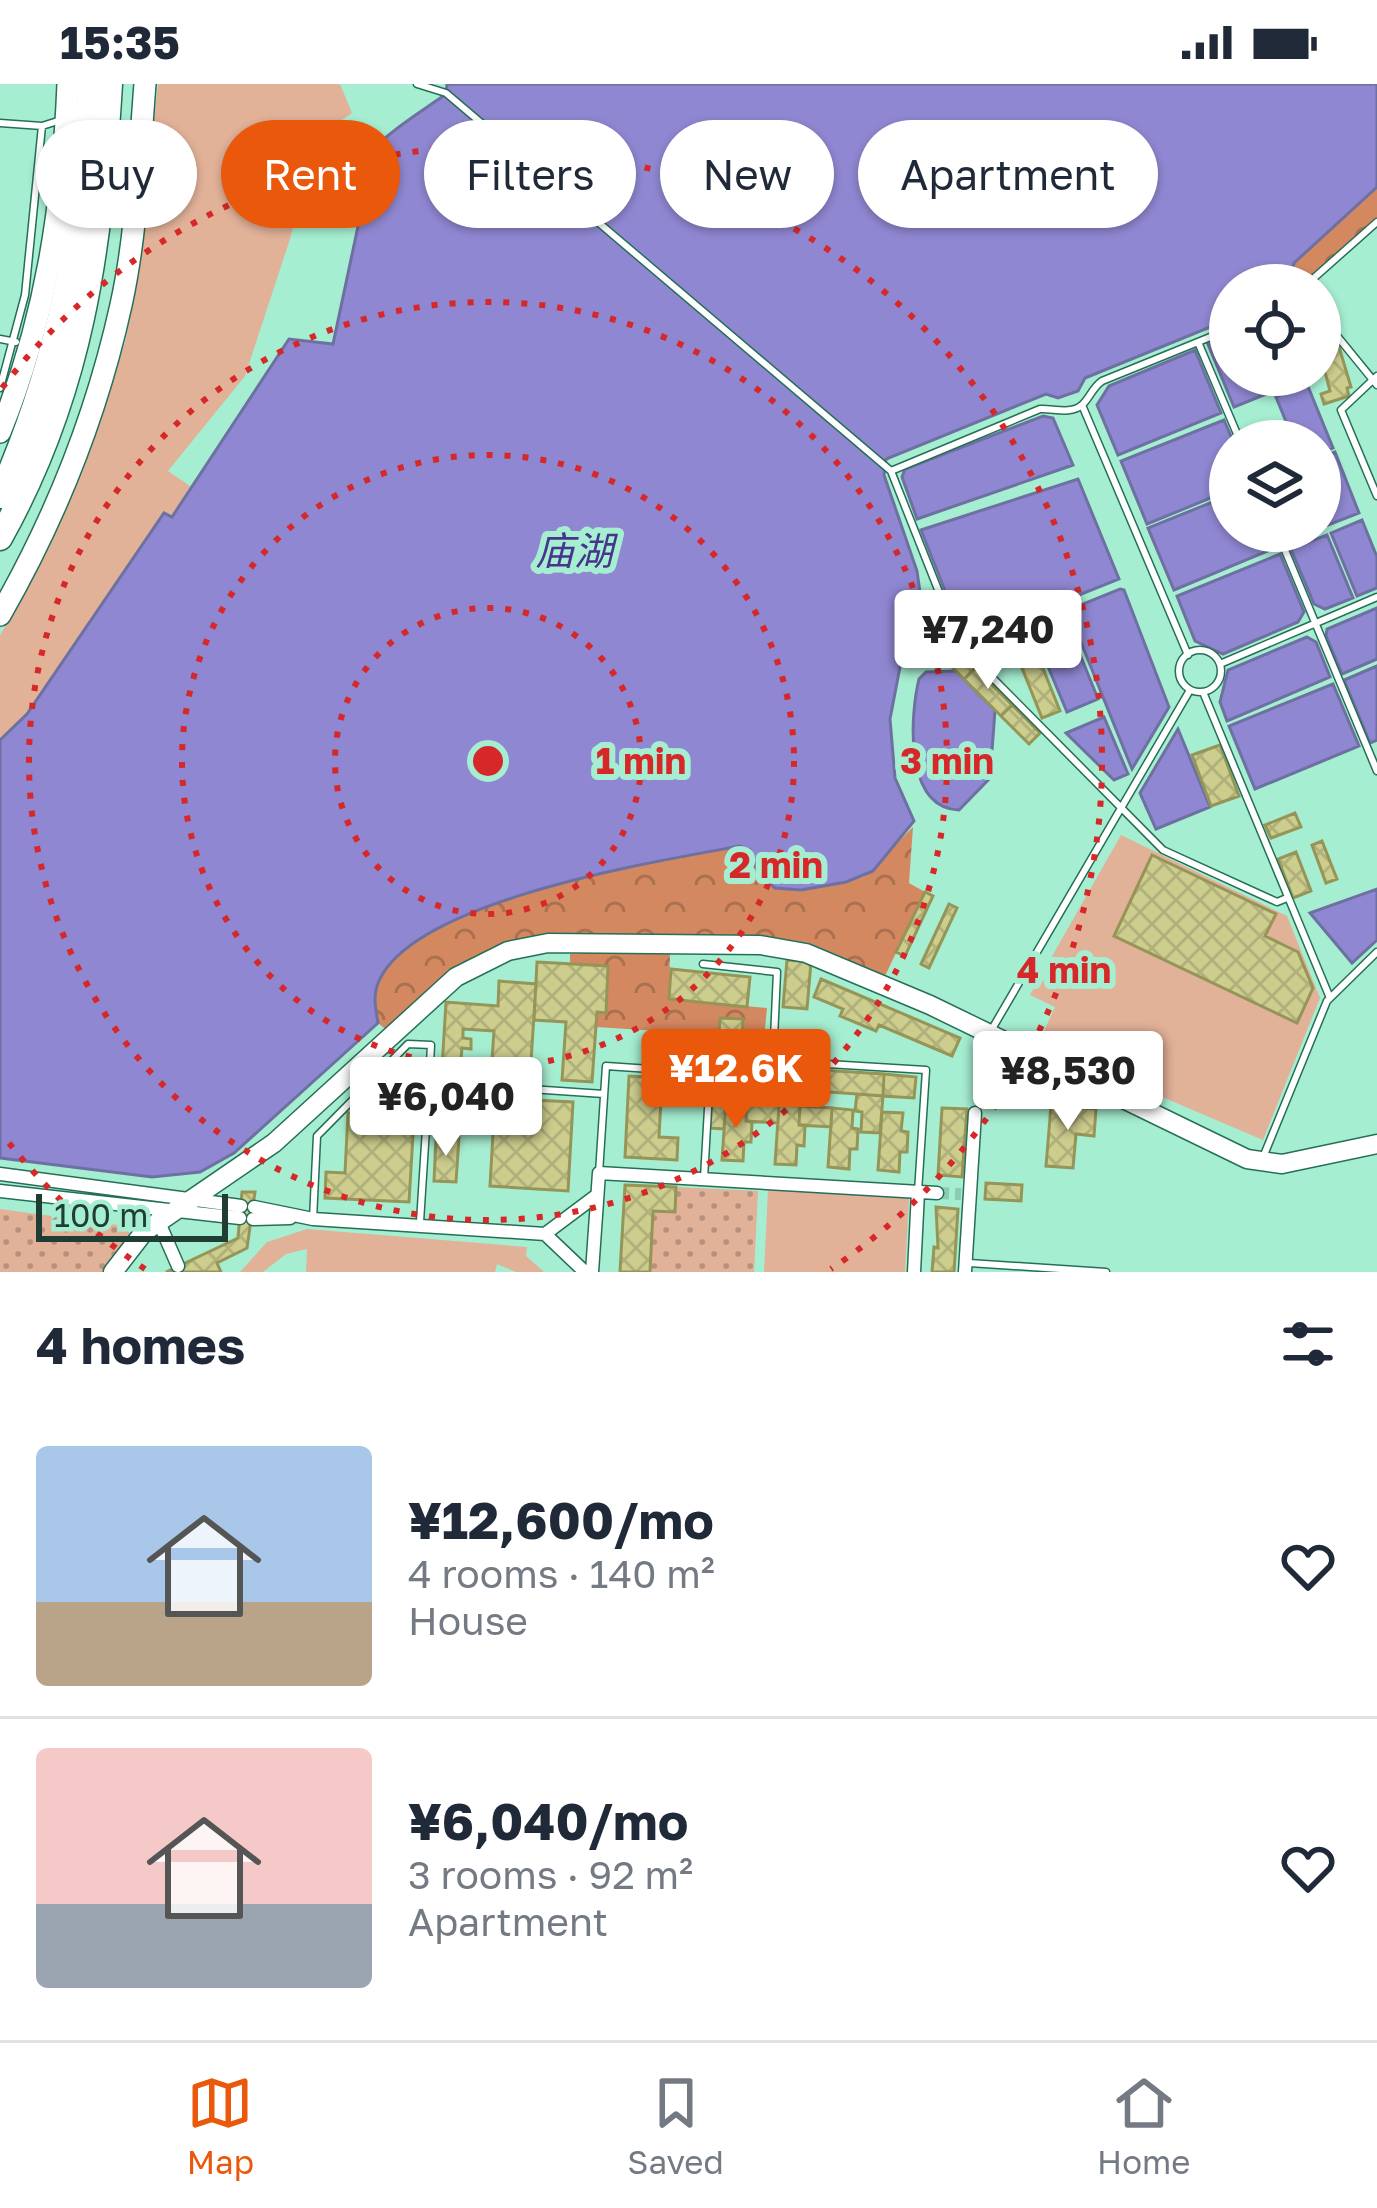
<!DOCTYPE html>
<html lang="en">
<head>
<meta charset="utf-8">
<style>
	:root { --surface:#fff; --page:#f6f6f7; --text:#1f2937; --muted:#747a83; --line:#e0e1e3; --accent:#ea580c }
	body { margin:0; font-family:"Golos Text","Noto Sans SC",sans-serif; background:var(--page); color:var(--text); height:100vh; display:flex; flex-direction:column; font-size:45px; white-space:nowrap }
	* { box-sizing:border-box; margin:0 }
	p { font-size:39px; color:var(--muted) }
	.icon { flex:none; width:66px; height:66px; fill:none; stroke:currentColor; stroke-width:2; stroke-linecap:round; stroke-linejoin:round }
	.map { position:relative; height:1188px; overflow:hidden }
	.sheet { display:flex; flex-direction:column; background:var(--surface); flex:1 }
	.sheet>* { flex:none }
	.banner { position:absolute; left:36px; top:36px; width:1305px; height:108px; display:flex; gap:24px }
	.buttons { position:absolute; left:1209px; top:180px; display:grid; gap:24px }
	.buttons a { display:grid; place-items:center; width:132px; height:132px; border-radius:50%; background:var(--surface); box-shadow:0 3px 9px #0004; font-size:60px }
	.scale { position:absolute; left:36px; bottom:30px; width:192px; box-sizing:border-box; padding-left:12px; border:6px solid #1f3d32; border-top:0; font-size:33px; line-height:42px; white-space:nowrap; color:#1f3d32; -webkit-text-stroke:9px #a6eed1; paint-order:stroke }
	.price { position:absolute; translate:-50% -102px; padding:0 27px; border-radius:12px; background:#fff; color:#222; font-size:39px; line-height:78px; filter:drop-shadow(0 3px 6px #0008) }
	.price::after { content:''; position:absolute; left:50%; top:72px; width:36px; height:27px; margin-left:-18px; background:inherit; clip-path:polygon(0 0,100% 0,50% 100%) }
	.price.on { background:var(--accent); color:#fff }
	ul { padding:0; list-style:none }
	li { display:flex; align-items:center; gap:36px; height:300px; padding:0 36px }
	li+li { border-top:3px solid var(--line) }
	li span { display:grid; place-items:center; flex:none; width:336px; height:240px; border-radius:12px; color:#555 }
	li>.icon { margin-inline-start:auto }
	span .icon { width:144px; height:144px; fill:#fffc; stroke-width:1 }
	li b { font-size:51px }
	h2 { display:flex; justify-content:space-between; align-items:center; height:144px; padding:0 36px; font-size:51px }
	.chip { padding:0 42px; border-radius:54px; background:var(--surface); box-shadow:0 3px 9px #0004; font-size:42px; line-height:108px }
	.chip.on { background:var(--accent); color:#fff }
	.status { display:flex; justify-content:space-between; align-items:center; height:84px; padding:0 60px; background:var(--surface); direction:ltr }
	.status svg { height:33px; fill:currentColor }
	.tab-bar { display:flex; justify-content:space-around; align-items:center; height:168px; border-top:3px solid var(--line); background:var(--surface); font-size:33px; color:var(--muted) }
	.tab-bar a { display:grid; justify-items:center; gap:6px }
	.tab-bar .on { color:var(--accent) }
	.map>svg:first-child { display:block }
</style>
</head>
<body>
<div class="status"><b>15:35</b><svg viewBox="0 0 49 12"><path d="M0 12V9h3v3zM5 12V6h3v6zM10 12V3h3v9zM15 12V0h3v12zM26 1h20v11H26zM47 4h2v5h-2z"/></svg></div>
<div class="map">
<svg width="1377" height="1188" viewBox="0 0 1377 1188">
	<defs>
		<pattern id="grass-dots" width="8" height="8" patternUnits="userSpaceOnUse" patternTransform="scale(3)"><rect width="8" height="8" fill="#e1b198"/><path d="M2 2h.1M6 6h.1" fill="none" stroke="#b6917d" stroke-width="1.8" stroke-linecap="round"/></pattern>
		<pattern id="forest-crowns" width="20" height="18" patternUnits="userSpaceOnUse" patternTransform="scale(3)"><rect width="20" height="18" fill="#d48860"/><path d="M2 6a3 3 0 1 1 6 0M12 15a3 3 0 1 1 6 0" fill="none" stroke="#ab7050"/></pattern>
		<pattern id="building-cross-hatch" width="8" height="8" patternUnits="userSpaceOnUse" patternTransform="scale(3)"><rect width="8" height="8" fill="#cdcd8e"/><path d="M0 0l8 8M0 8l8-8" fill="none" stroke="#b0b17b"/></pattern>
	</defs>
	<rect width="100%" height="100%" fill="#a6eed1"/>
	<path fill="url(#grass-dots)" d="M676 1103 758 1107 754 1188H650L653 1127 674 1128Z
		M0 1125 125 1142 131 1152 106 1188H0Z"/>
	<path fill="url(#forest-crowns)" d="M1377 103V134L1302 201H1288L1294 179Z
		M913 743 909 799 925 808 885 892 808 859 763 852H539C473 861 435 903 388 947L378 939C376 927 373 914 377 902 405 817 659 777 740 762L750 766 765 797 775 804 801 806 863 793Z
		M615 866 670 868 669 915 767 924 764 955 742 953V936L721 934 719 951 596 943 597 928H606L608 883 570 880V870Z"/>
	<path fill="#e1b198" d="M158 0H340L352 29 316 54 290 155 245 292 168 387 190 402 172 433 163 430 27 630 0 656V551L21 516 77 399 125 258 137 196Z
		M1121 751 1287 832 1320 914 1263 1056 1038 960 1055 923 1030 911Z
		M768 1106 909 1114 905 1188H764Z
		M307 1145 527 1163 526 1172 544 1188H516L497 1180 495 1188H306L307 1165 286 1170 263 1188H240L267 1158Z"/>
	<path fill="#8f87d1" stroke="#6d71a1" stroke-width="3" d="M447 0H1377V103L1294 179 1288 201H1230V235L1085 294 1078 307 1058 314 1046 310 886 375 884 391 917 487 922 522 921 534 900 583 890 635 895 694 914 737 873 787 846 798 801 806 775 804 758 789 750 766 740 762C659 777 405 817 377 902 373 914 376 927 378 939L234 1069 200 1088 152 1093 0 1074V656L27 630 164 429 172 433 289 255 333 260 367 100 352 96C371 56 411 35 446 10Z
		M1230 251V291H1262L1269 309 1234 323 1208 260Z
		M1195 266 1221 329 1118 371 1097 321 1109 302Z
		M1307 300 1333 364 1320 369V357H1294L1276 313Z
		M1043 332 1053 334 1073 381 917 435 902 393 905 385Z
		M1224 336 1233 357 1230 406 1147 440 1121 377Z
		M1335 368 1359 429 1328 441 1320 421V374Z
		M1078 395 1119 495 965 557 921 446Z
		M1230 411V447H1270L1277 463 1174 506 1148 444Z
		M1362 436 1377 473V504L1357 512 1331 449Z
		M1327 451 1353 514 1325 525 1314 520 1291 465Z
		M1280 470 1304 528 1298 538 1223 570 1195 557 1177 512Z
		M1120 505 1124 506 1169 623 1132 685 1068 526Z
		M1377 524V575L1342 590 1326 552 1327 545Z
		M1064 531 1098 615 1067 628 1032 544Z
		M1307 553 1316 558 1330 593 1227 637 1220 618 1228 586Z
		M1377 582V656L1370 659 1344 596Z
		M956 587 995 626 990 694 959 726C904 724 910 632 919 595L926 588Z
		M1333 600 1359 662 1255 705 1229 642Z
		M1104 633 1128 690 1114 696 1066 649Z
		M1178 645 1210 723 1156 745 1140 709Z
		M1377 805V856L1352 879 1310 829Z"/>
	<path fill="url(#building-cross-hatch)" stroke="#969558" stroke-width="3" d="M1339 263 1351 303 1347 304 1349 312 1324 320 1321 310 1330 307 1320 269Z
		M945 552 975 584 964 595 933 564Z
		M1036 567 1060 627 1042 634 1018 574Z
		M975 584 1012 621 1001 632 964 595Z
		M1012 621 1040 649 1029 660 1001 632Z
		M1220 661 1239 712 1211 722 1192 671Z
		M1295 729 1301 743 1271 754 1265 741Z
		M1322 757 1337 795 1326 799 1312 761Z
		M1296 768 1311 807 1293 814 1278 775Z
		M1152 771 1276 830 1265 852 1298 868 1313 904 1297 939 1114 852Z
		M925 808 933 812 905 872 896 868Z
		M949 820 957 824 929 884 921 880Z
		M787 876 811 878 807 925 783 923Z
		M537 878 608 882 606 929 597 928 592 998 562 996 566 938 534 936Z
		M671 885 750 893 747 923 669 915Z
		M821 895 960 954 952 972 879 941 876 947 840 932 843 925 814 913Z
		M499 897 536 900 530 993 491 990 494 947 463 945V954L471 955V965L462 964 460 986 442 984 446 918 498 922Z
		M720 934 743 935 741 967 718 965Z
		M397 975 415 976 413 1029 396 1028Z
		M717 979 804 985 803 1006 716 1000Z
		M804 985 884 990 883 1012 803 1006Z
		M884 990 916 993 914 1014 883 1012Z
		M629 992 682 995 680 1017 661 1016 659 1053 678 1054 677 1076 625 1073Z
		M437 1004 462 1006 460 1043 435 1041Z
		M857 1010 883 1012 880 1049 861 1048 862 1028 855 1027Z
		M495 1014 573 1018 568 1107 490 1102Z
		M712 1016 726 1017 724 1045 710 1044Z
		M726 1017 747 1019 746 1037 752 1038 751 1058H744L743 1077 722 1076Z
		M747 1019 779 1021 778 1039 746 1037Z
		M360 1020 393 1022V1033L414 1034 409 1118 325 1114 326 1088 345 1089 348 1029 359 1030Z
		M779 1021 800 1022 799 1041H805L804 1062 797 1061 796 1081 775 1080Z
		M800 1022 832 1024 831 1043 799 1041Z
		M1051 1022 1096 1025 1094 1052 1076 1050 1073 1084 1046 1082Z
		M832 1024 853 1026 852 1044 858 1045 857 1065H850L849 1085 828 1083Z
		M942 1024 967 1025 962 1093 938 1091Z
		M882 1028 903 1029 901 1047 908 1048 907 1068H900L899 1088 878 1086Z
		M436 1053 459 1054 456 1098 434 1097Z
		M986 1099 1022 1101 1021 1117 985 1115Z
		M625 1101 676 1103 675 1128 653 1127 650 1188H620Z
		M242 1108H255L247 1164 217 1179 221 1188H166L238 1154Z
		M936 1123 958 1125 954 1188H932L934 1163 938 1164Z"/>
	<g fill="none" stroke-linecap="round" stroke-linejoin="round">
		<path stroke="#8bcbb1" stroke-width="12" stroke-dasharray="12 6" stroke-linecap="butt" d="M937 1109 961 1110"/>
		<g stroke="#256f57" stroke-width="9">
			<path id="lane" d="M417 0 446 9 891 387 960 561 1163 766 1277 818 1287 814
				M0 39 42 42 61 36
				M1306 201 1377 138
				M1320 231 1377 301
				M0 255 16 258
				M1198 258 1240 357
				M1377 292 1341 326 1377 412
				M0 304 25 211 42 42
				M1082 321 1188 571
				M891 387 1040 325C1053 324 1070 331 1082 321 1090 314 1092 304 1102 297L1230 245
				M1277 447 1377 687
				M1179 587a21 21 0 1 1 42 0a21 21 0 1 1-42 0Z
				M1220 580 1377 513
				M1203 608 1330 914
				M703 880 777 888 773 977
				M992 945 1190 606
				M1264 1071 1327 917 1377 868
				M599 1089 606 982 710 989
				M704 1094 711 973 926 986 918 1108
				M313 1135 317 1052 408 960 431 961 429 998
				M420 1138 429 998 604 1010
				M969 1179 1106 1188"/>
		</g>
		<g stroke="#256f57" stroke-width="15">
			<path id="street" d="M0 1090 241 1122
				M0 1107 240 1134
				M254 1123 313 1135 545 1150 585 1188
				M157 1134 178 1182
				M253 1135 290 1134
				M545 1150 597 1111
				M592 1188 599 1089 937 1109
				M914 1188 918 1108
				M965 1188 975 1029"/>
		</g>
		<g stroke="#256f57" stroke-width="21">
			<path id="secondary" d="M113 1188 144 1148 274 1059 456 893 508 867 548 859 760 861 806 869 930 921 1247 1075 1282 1080 1377 1060"/>
		</g>
		<g stroke="#256f57" stroke-width="24">
			<path id="primary" d="M0 348C46 235 63 122 68 0
				M0 531C55 435 97 330 121 221 137 149 139 74 145 0"/>
		</g>
		<g stroke="#256f57" stroke-width="27">
			<path id="highway" d="M0 412C61 272 83 152 90 0
				M0 454C82 307 100 165 110 0"/>
		</g>
		<use href="#lane" stroke="#fff" stroke-width="6"/>
		<use href="#street" stroke="#fff" stroke-width="12"/>
		<use href="#secondary" stroke="#fff" stroke-width="18"/>
		<use href="#primary" stroke="#fff" stroke-width="21"/>
		<use href="#highway" stroke="#fff" stroke-width="24"/>
	</g>
	<g fill="none" stroke="#d62828" stroke-width="6" stroke-dasharray="6 12">
		<circle cx="488" cy="677" r="153"/>
		<circle cx="488" cy="677" r="306"/>
		<circle cx="488" cy="677" r="459"/>
		<path d="M145 1185A613 613 0 0 1 2 1050M2 304A613 613 0 1 1 831 1185"/>
	</g>
	<g text-anchor="middle" stroke-width="12" stroke-linejoin="round" paint-order="stroke">
		<g font-size="39" font-style="italic" fill="#47358d" stroke="#a6eed1">
			<text x="574" y="481">庙湖</text>
		</g>
	</g>
	<circle cx="488" cy="677" r="18" fill="#d62828" stroke="#a6eed1" stroke-width="6"/>
	<g font-size="36" text-anchor="middle" font-weight="bold" fill="#d62828" stroke="#a6eed1" stroke-width="12" stroke-linejoin="round" paint-order="stroke">
		<text x="641" y="690">1 min</text>
		<text x="947" y="690">3 min</text>
		<text x="776" y="794">2 min</text>
		<text x="1064" y="899">4 min</text>
	</g>
</svg>
<div class="buttons">
<a><svg class="icon" aria-label="locate" viewBox="0 0 24 24"><circle cx="12" cy="12" r="6"/><path d="M12 2v4M12 18v4M2 12h4M18 12h4"/></svg></a>
<a><svg class="icon" aria-label="layers" viewBox="0 0 24 24"><path d="M12 4l9 5-9 5-9-5zM3 14l9 5 9-5"/></svg></a>
</div>
<div class="scale">100 m</div>
<b class="price" style="left:988px;top:608px">¥7,240</b>
<b class="price on" style="left:736px;top:1047px">¥12.6K</b>
<b class="price" style="left:1068px;top:1049px">¥8,530</b>
<b class="price" style="left:446px;top:1075px">¥6,040</b>
<div class="banner">
<a class="chip">Buy</a>
<a class="chip on">Rent</a>
<a class="chip">Filters</a>
<a class="chip">New</a>
<a class="chip">Apartment</a>
</div>
</div>
<section class="sheet">
<h2>4 homes<svg class="icon" aria-label="filters" viewBox="0 0 24 24"><path d="M4 7h16M4 17h16"/><circle cx="9" cy="7" r="2"/><circle cx="15" cy="17" r="2"/></svg></h2>
<ul>
<li><span style="background:linear-gradient(#a9c7e8 65%,#b9a48a 0)"><svg class="icon" aria-label="home" viewBox="0 0 24 24"><path d="M3 11l9-7 9 7M6 9v11h12V9"/></svg></span><div><b>¥12,600/mo</b><p>4 rooms · 140 m²</p><p>House</p></div><svg class="icon" aria-label="heart" viewBox="0 0 24 24"><path d="M12 20l-8-8c-3-5 5-10 8-4 3-6 11-1 8 4z"/></svg></li>
<li><span style="background:linear-gradient(#f6c9c9 65%,#9aa5b1 0)"><svg class="icon" aria-label="home" viewBox="0 0 24 24"><path d="M3 11l9-7 9 7M6 9v11h12V9"/></svg></span><div><b>¥6,040/mo</b><p>3 rooms · 92 m²</p><p>Apartment</p></div><svg class="icon" aria-label="heart" viewBox="0 0 24 24"><path d="M12 20l-8-8c-3-5 5-10 8-4 3-6 11-1 8 4z"/></svg></li>
</ul>
</section>
<nav class="tab-bar">
<a class="on"><svg class="icon" aria-label="map" viewBox="0 0 24 24"><path d="M3 6l6-2 6 2 6-2v14l-6 2-6-2-6 2zM9 4v14M15 6v14"/></svg>Map</a>
<a><svg class="icon" aria-label="saved" viewBox="0 0 24 24"><path d="M7 4h10v16l-5-4-5 4z"/></svg>Saved</a>
<a><svg class="icon" aria-label="home" viewBox="0 0 24 24"><path d="M3 11l9-7 9 7M6 9v11h12V9"/></svg>Home</a>
</nav>
</body>
</html>
